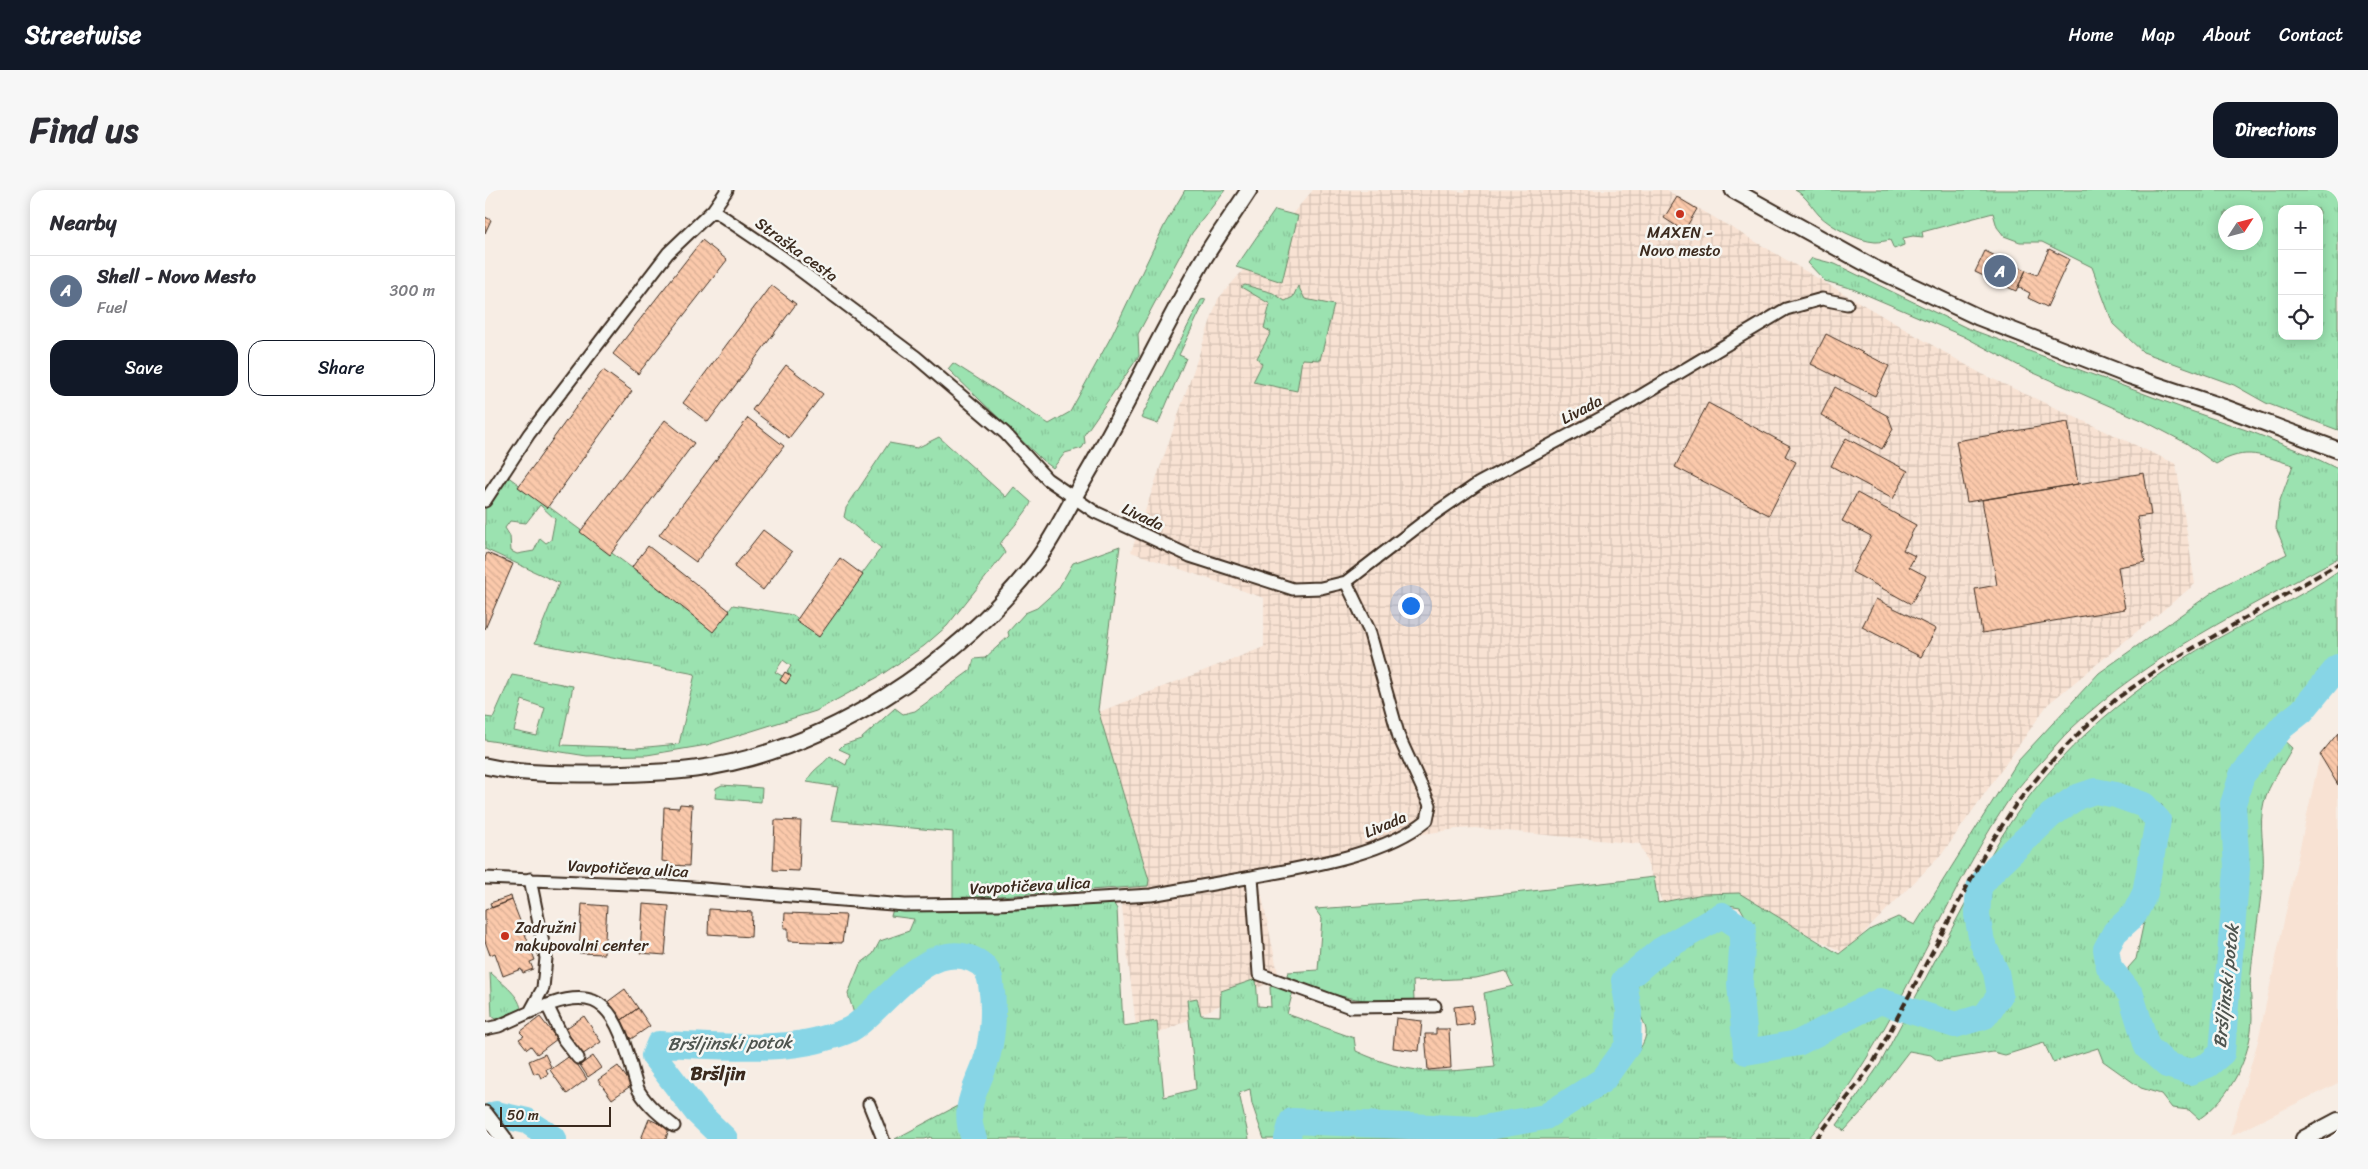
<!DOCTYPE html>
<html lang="en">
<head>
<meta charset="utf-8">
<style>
  body { margin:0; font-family:Sriracha,sans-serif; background:#f7f7f7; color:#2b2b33 }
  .controls { position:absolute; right:15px; top:15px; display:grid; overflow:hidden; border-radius:10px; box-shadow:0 2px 12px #0003 }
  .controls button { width:45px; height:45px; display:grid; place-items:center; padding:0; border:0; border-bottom:1px solid #e1e1e2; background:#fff; color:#2b2b33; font:25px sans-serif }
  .compass { position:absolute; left:1733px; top:15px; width:45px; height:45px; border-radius:50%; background:#fff; box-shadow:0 2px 12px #0003; rotate:54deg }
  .scale { position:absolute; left:15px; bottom:12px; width:111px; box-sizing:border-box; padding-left:5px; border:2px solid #3b2a1e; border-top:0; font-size:14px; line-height:18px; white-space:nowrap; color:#3b2a1e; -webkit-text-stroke:4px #f6f6f2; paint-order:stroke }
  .you { position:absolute; left:925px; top:415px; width:18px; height:18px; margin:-12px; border:4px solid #fff; border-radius:50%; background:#1a73e8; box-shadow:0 0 0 8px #1a73e833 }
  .badge { display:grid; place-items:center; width:32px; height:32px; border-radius:50%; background:#111827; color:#fff; font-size:16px; font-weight:700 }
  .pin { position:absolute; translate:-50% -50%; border:2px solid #fff; box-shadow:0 1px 5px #0006 }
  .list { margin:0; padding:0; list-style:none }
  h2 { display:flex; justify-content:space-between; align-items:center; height:65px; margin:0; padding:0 20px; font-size:21px }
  h2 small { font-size:16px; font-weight:400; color:#7c7c81 }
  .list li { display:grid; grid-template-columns:32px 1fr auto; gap:15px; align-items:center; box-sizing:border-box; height:70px; padding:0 20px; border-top:1px solid #e1e1e2 }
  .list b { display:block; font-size:19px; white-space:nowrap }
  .list p { margin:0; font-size:16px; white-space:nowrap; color:#7c7c81 }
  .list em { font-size:16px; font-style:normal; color:#7c7c81 }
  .actions { display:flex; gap:10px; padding:15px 20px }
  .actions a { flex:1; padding:11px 0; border:1px solid #111827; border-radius:15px; text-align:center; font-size:18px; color:#111827 }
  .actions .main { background:#111827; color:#fff }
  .icon { flex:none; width:28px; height:28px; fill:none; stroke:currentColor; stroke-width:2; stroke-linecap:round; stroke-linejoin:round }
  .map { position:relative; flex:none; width:1853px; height:949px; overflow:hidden; border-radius:15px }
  header { display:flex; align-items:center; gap:30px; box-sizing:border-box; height:70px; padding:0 25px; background:#111827; color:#fff }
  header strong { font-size:24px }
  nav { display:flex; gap:28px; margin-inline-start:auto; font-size:18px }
  .intro { display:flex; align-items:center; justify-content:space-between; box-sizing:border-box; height:120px; padding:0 30px }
  h1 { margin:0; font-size:35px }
  .button { padding:12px 22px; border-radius:15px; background:#111827; color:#fff; font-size:18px; font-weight:700 }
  main { display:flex; gap:30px; padding:0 30px }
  aside { flex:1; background:#fff; border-radius:15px; box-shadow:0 2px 12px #0003 }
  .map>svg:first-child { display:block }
  .built { fill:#f8e2d3 }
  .industrial { fill:url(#industrial-grid) }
  .grass { fill:url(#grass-tufts); stroke:#6b8667; fill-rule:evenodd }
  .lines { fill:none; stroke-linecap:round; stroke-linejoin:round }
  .river { stroke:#87d5e6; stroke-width:26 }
  .building { fill:url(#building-back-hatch); stroke:#3b2a1e }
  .minor-casing { stroke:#3b2a1e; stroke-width:15 }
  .tertiary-casing { stroke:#3b2a1e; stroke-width:19 }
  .secondary-casing { stroke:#3b2a1e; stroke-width:20 }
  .minor { stroke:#f6f6f2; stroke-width:11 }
  .tertiary { stroke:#f6f6f2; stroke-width:15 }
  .secondary { stroke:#f6f6f2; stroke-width:16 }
  .rail { stroke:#3b2a1e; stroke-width:4; stroke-dasharray:8 4; stroke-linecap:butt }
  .poi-dot { fill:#c8321e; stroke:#f6f6f2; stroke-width:2 }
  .labels { text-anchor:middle; stroke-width:5; stroke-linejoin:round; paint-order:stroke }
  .poi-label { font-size:16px; fill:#3b2a1e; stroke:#f6f6f2 }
  .street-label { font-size:16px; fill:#3b2a1e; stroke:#f6f6f2 }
  .water-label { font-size:18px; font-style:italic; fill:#4e5550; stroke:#f6f6f2 }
  .quarter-label { font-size:19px; font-weight:bold; fill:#3b2a1e; stroke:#f6f6f2 }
</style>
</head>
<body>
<header>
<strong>Streetwise</strong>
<nav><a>Home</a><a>Map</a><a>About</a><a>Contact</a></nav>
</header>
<div class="intro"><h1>Find us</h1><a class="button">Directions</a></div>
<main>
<aside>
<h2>Nearby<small></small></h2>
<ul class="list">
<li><span class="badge" style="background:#5c6f8a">A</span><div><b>Shell - Novo Mesto</b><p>Fuel</p></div><em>300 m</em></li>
</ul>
<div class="actions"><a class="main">Save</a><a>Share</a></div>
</aside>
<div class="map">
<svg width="1853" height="949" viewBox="0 0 1853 949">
  <defs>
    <pattern id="industrial-grid" width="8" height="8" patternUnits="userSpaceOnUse" patternTransform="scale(1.25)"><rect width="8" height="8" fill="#f8e2d3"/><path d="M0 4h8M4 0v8" fill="none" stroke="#d6c2b5"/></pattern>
    <pattern id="grass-tufts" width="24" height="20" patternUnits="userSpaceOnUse" patternTransform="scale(1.25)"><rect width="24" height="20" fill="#9be2b0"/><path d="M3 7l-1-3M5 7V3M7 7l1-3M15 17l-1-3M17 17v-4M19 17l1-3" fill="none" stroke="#86c297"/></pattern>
    <pattern id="building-back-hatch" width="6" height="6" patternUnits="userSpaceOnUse" patternTransform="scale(1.25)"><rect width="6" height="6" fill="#fbc9ab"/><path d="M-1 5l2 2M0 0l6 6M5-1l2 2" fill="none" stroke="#d8ad93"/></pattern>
  </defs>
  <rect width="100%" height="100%" fill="#f7ede4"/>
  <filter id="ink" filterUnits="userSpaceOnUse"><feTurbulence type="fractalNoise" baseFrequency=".02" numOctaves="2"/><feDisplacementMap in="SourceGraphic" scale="10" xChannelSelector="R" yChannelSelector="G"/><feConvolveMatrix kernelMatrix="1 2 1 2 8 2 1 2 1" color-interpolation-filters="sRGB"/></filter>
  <g filter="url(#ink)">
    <path class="built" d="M1853 543V893L1745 946 1773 851 1835 565Z"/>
    <path class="industrial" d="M828 0H963L980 2 981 0H1182L1495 183 1691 274 1710 394 1563 514 1457 664 1359 763 1263 713 1185 733 1155 654 990 638 972 639 938 644 905 660 816 684 774 692 794 788 653 853 614 522 779 457V408L646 362 733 109Z"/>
    <path class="grass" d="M700 0H740L707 43 653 144 654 166 599 245 600 253 597 258 580 263 568 278 557 270 463 179 468 173 564 234 585 222 627 145 680 34Z
      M1310 0H1853V240L1781 213 1749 195 1658 162 1628 134 1607 77 1557 52H1535L1519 46 1512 37 1508 23 1437 42 1438 47 1428 46 1418 48 1419 55 1409 59 1405 50C1400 51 1395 52 1390 52 1373 51 1346 37 1334 25 1325 15 1321 6 1310 0ZM1797 19H1834V146H1797ZM1740 22H1770V52H1740Z
      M790 20 813 26 797 92 751 77Z
      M1327 68 1350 74 1482 138 1700 219 1767 242 1824 265 1853 279V368C1762 419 1663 465 1587 538 1576 548 1567 560 1557 571 1545 584 1533 597 1523 611 1450 720 1410 850 1323 949H1007C1031 942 1057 937 1079 925 1103 911 1157 871 1161 844 1162 838 1158 831 1156 826 1149 808 1151 790 1162 776L1241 733 1247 735 1251 743V800L1260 802 1267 738 1255 717 1243 715 1156 763 1145 775 1135 795 1143 822 1146 844C1126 874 1088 907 1054 919 1029 929 1004 933 979 942L980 949H779L767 914 765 899 754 903 764 949H497C491 937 489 920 493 907 496 896 505 889 508 876 512 856 517 791 506 776 451 734 409 792 370 827L363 804 375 774 388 764 395 751 424 741 429 729 406 726 408 719 461 721 620 711 629 714 632 719 638 836 672 831 679 907 711 899 702 810 712 808 716 825 735 826 736 801 771 789 773 816 786 817 785 797 793 795 808 801 802 824 869 848 871 861C926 886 951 883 1010 877L999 803 1028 796 1021 781 991 788 928 791 929 810C877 814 849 807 801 788L803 782 833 780 837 729 830 719 977 709 1169 687 1173 713 1218 704 1254 703 1354 764 1386 739 1413 727 1430 735 1533 571 1614 483 1735 397 1802 364 1791 338 1794 313 1808 275C1777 266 1762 256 1731 274L1701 253 1659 231 1542 180 1478 146 1368 99 1340 91 1323 73Z
      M760 95 788 103 800 111 808 107 813 96 820 109 849 115 835 170 817 169 812 201 768 192 777 174 772 168 786 142 779 138 785 114 756 97Z
      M721 109 694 165 701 168 673 234 656 228 716 110Z
      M454 247 521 307 529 297 546 312C545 319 521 345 515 354L520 363 462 436 439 456 393 487 331 521 222 555 162 565 102 566 0 550V527L8 528 27 485 88 496 76 555 152 558 194 554 210 484 50 453 74 393 0 359V317L18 283 230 439 248 415 308 425 333 444 396 358 359 327 361 318 404 253 432 258ZM55 315 70 329 66 350 61 353 55 348 49 361 32 364 26 361 25 346 20 338 25 331 41 333ZM298 470 306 476 299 487 290 482ZM37 510 60 518 52 546 29 541Z
      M635 356 613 520 664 690 663 696 468 709V642L346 630 353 597 322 592C326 580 337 576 345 566L361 575 365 564 354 559 358 555 376 549 410 518 418 524 430 521 486 480 489 469 500 468 524 446 523 442 540 423 552 418 573 399 588 373Z
      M1853 381V468L1818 513 1780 546 1755 579 1744 607 1743 650 1747 682 1741 731 1734 846C1727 866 1715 874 1693 874L1666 850C1664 834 1660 818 1653 804 1648 794 1644 789 1643 778L1651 769 1658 736 1669 702 1682 628 1677 615C1660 607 1638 594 1620 593 1591 590 1560 618 1541 637 1529 649 1520 663 1504 668 1556 573 1637 503 1730 450 1771 427 1815 408 1853 381Z
      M1795 547 1807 558C1798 575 1784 594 1779 612 1773 635 1780 658 1778 681 1776 715 1769 749 1766 783 1764 798 1767 813 1767 828 1766 867 1746 907 1714 929L1704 920 1687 918 1676 904 1656 898 1618 871 1613 858 1568 872 1559 853 1520 865 1508 862 1453 871 1446 865 1424 861 1381 917 1359 941 1352 935 1395 874 1481 712 1487 748 1506 793 1502 809 1485 822 1466 827 1460 841C1473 842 1515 829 1520 815 1529 789 1505 766 1501 740 1499 731 1500 712 1503 703 1511 676 1582 608 1611 608 1622 608 1648 618 1656 625 1671 638 1652 703 1642 718 1633 734 1615 746 1616 767 1617 784 1633 795 1639 809 1645 821 1646 832 1649 845 1652 855 1660 862 1667 869 1693 899 1709 889 1738 871L1745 849C1750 793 1757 737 1758 682 1758 660 1748 636 1752 613 1757 588 1780 566 1795 547Z
      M237 595 277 598 276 612 230 608 231 598Z
      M5 782C15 792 34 804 36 819L11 829 7 826Z
      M476 914 478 933 483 949H447L446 947 440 949H410Z"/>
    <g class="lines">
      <path class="river" d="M0 928 11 924 42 931 69 949
        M240 949 212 922 169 866 174 854C220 855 294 862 337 849 347 846 361 843 369 837 401 815 442 749 487 769 499 774 505 782 506 794 510 819 508 850 500 874 490 902 477 917 489 949
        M802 949 807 931 993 939 1060 927 1118 890 1143 855 1144 822 1139 791 1176 760 1237 725 1258 739 1255 794 1261 862 1313 853 1395 811 1470 835 1500 826 1515 805 1511 782 1497 752 1492 725 1494 697 1510 678 1566 625 1592 607 1610 601 1631 605 1659 615 1673 630 1660 703 1649 725 1630 742 1621 759 1624 777 1646 805 1662 857 1682 875 1705 882 1723 875 1737 863 1752 679 1748 614 1757 585 1798 536 1817 521 1853 477"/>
    </g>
    <path class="building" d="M1192 7 1212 19 1199 41 1179 28Z
      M0 27 6 30 0 43Z
      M217 50 242 70 153 184 128 164Z
      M1564 59 1584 69 1562 117 1543 108 1545 103 1533 97 1541 80 1552 85Z
      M1500 61 1541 80 1531 101 1490 82Z
      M286 95 311 114 223 232 198 213Z
      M1341 144 1404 176 1390 206 1326 174Z
      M301 175 338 204 304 248 267 220Z
      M118 180 147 201 62 318 33 297Z
      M1350 197 1403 226 1408 239 1397 259 1336 225Z
      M1223 213 1305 256 1300 266 1311 272 1284 325 1190 277Z
      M263 228 299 256 211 372 174 345Z
      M180 230 209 253 125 365 95 342Z
      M1583 232 1593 294 1482 312 1471 251Z
      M1361 248 1423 281 1408 309 1346 276Z
      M1659 283 1666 325 1652 327 1660 372 1633 377 1640 419 1497 443 1490 399 1512 395 1497 310Z
      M1372 303 1431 335 1418 360 1430 366 1424 377 1441 386 1426 414 1367 382 1386 346 1357 331Z
      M278 340 307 362 278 400 249 377Z
      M163 356 245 421 228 442 147 377Z
      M2 363 28 374 0 439V368Z
      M355 368 378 385 334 447 311 431Z
      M1391 409 1451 439 1436 467 1377 437Z
      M300 482 306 486 301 494 295 490Z
      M1853 543V595L1835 565Z
      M195 614 207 615 204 676 183 675V672L177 671 179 617 194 618Z
      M290 630 316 631 314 681 288 680Z
      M26 706 27 710 7 718 5 713Z
      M27 710 50 770 45 772 48 779 38 783 36 779 18 786 10 763 5 765 0 751V720Z
      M97 714 122 716 119 764 94 763Z
      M158 714 184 716 180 765 155 763Z
      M224 719 267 722 266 747 223 744Z
      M300 723 361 725 357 753 303 751V738H299Z
      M140 799 153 818 134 832 121 813Z
      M987 815 989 834 971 836 969 817Z
      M153 818 165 836 146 849 134 832Z
      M99 826 116 852 97 865 80 839Z
      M55 827 72 849 52 864 46 856 42 859 34 849 39 846 35 842Z
      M911 828 937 831 934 861 908 858Z
      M951 839H964L966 878 943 880 940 844H951Z
      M60 864 66 877 61 879 63 884 56 888 53 882 49 884 44 871Z
      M86 865 102 889 82 904 65 880Z
      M108 866 116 878 103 887 95 875Z
      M133 876 147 895 127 909 113 890Z
      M164 929 184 938 181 949H156Z"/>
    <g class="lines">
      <defs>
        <path id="minor" d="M228 20 242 0
          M0 311 44 244 183 63 228 20 296 66 431 167 520 243 562 289 610 322 705 366 808 399 836 398 861 392 949 324 994 293 1142 214 1301 119 1337 109 1362 114
          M767 687C820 677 900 665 942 630L945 615 914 547 884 440 861 392
          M0 688 169 695 420 715 513 714 666 705 767 687 774 784 865 817 950 816
          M62 815 79 850 93 868
          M45 822C102 798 124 802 143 865 147 876 149 891 154 901 163 916 176 926 189 936
          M0 839 14 836 45 822 58 798 61 768 45 689
          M384 914 398 949"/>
        <path id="tertiary" d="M1248 0 1389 78 1493 127 1645 186 1738 217 1853 260
          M0 576C39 585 81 584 120 584 150 583 180 583 210 579 341 562 473 473 552 370 571 344 584 315 600 288 641 218 675 145 715 75 730 49 748 25 764 0
          M0 924 19 949"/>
        <path id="secondary" d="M1819 949 1853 931"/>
      </defs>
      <use href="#minor" class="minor-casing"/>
      <use href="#tertiary" class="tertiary-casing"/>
      <use href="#secondary" class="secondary-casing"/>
      <use href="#minor" class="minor"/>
      <use href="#tertiary" class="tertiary"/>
      <use href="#secondary" class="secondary"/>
      <path class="rail" d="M1331 949 1387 875 1502 659 1531 614 1562 576 1595 542 1631 509 1681 474 1853 374"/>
    </g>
  </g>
  <g class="poi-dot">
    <circle cx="1195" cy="24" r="5"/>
    <circle cx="20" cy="746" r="5"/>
  </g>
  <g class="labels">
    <g class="poi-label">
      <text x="1195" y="48">MAXEN -<tspan x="1195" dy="18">Novo mesto</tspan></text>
      <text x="30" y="743" text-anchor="start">Zadružni<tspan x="30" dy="18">nakupovalni center</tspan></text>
    </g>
    <g class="street-label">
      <text transform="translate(312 59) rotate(36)" y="6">Straška cesta</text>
      <text transform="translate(1096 219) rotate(-28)" y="6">Livada</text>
      <text transform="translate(658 326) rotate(25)" y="6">Livada</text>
      <text transform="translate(900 634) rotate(-23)" y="6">Livada</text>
      <text transform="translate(143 678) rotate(3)" y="6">Vavpotičeva ulica</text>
      <text transform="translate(545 695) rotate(-3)" y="6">Vavpotičeva ulica</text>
    </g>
    <g class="water-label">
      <text transform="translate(1741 796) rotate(-84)" y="6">Bršljinski potok</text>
      <text transform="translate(245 853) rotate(-1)" y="6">Bršljinski potok</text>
    </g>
    <g class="quarter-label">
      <text x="233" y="890">Bršljin</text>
    </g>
  </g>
</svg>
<div class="controls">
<button>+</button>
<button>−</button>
<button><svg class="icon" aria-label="locate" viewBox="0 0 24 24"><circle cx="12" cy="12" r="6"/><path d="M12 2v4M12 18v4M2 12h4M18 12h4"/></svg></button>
</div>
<svg class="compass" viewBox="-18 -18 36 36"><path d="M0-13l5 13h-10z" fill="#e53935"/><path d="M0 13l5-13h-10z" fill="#7c7c81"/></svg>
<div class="scale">50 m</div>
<div class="you"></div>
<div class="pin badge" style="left:1515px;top:81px;background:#5c6f8a">A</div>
</div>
</main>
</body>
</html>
